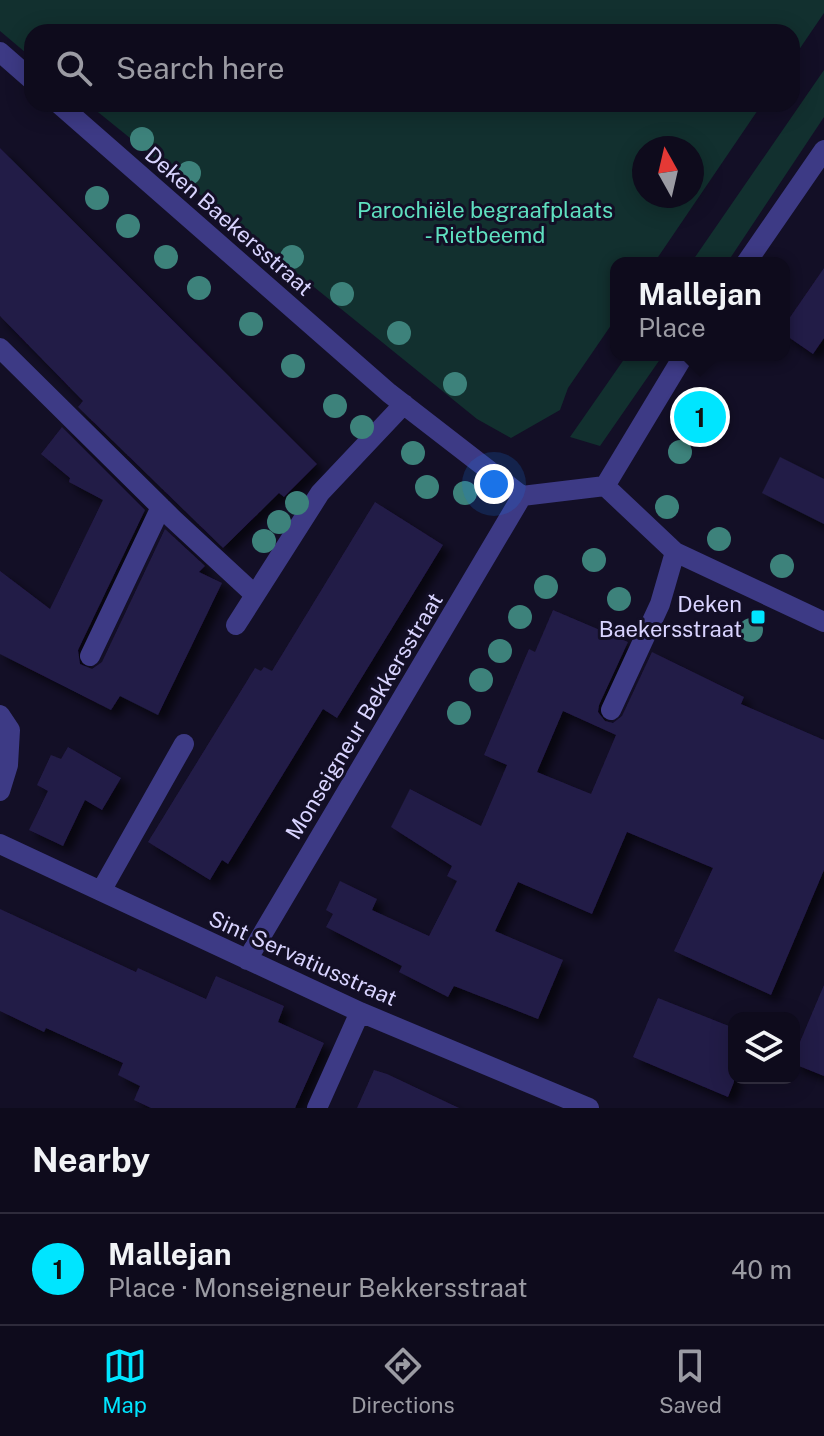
<!DOCTYPE html>
<html lang="en">
<head>
<meta charset="utf-8">
<style>
  body { margin:0; font-family:"Public Sans",sans-serif; background:#1c1929; color:#f1f3f6 }
  .controls { position:absolute; right:24px; bottom:24px; display:grid; overflow:hidden; border-radius:16px; box-shadow:0 4px 20px #0003 }
  .controls button { width:72px; height:72px; display:grid; place-items:center; padding:0; border:0; border-bottom:2px solid #2e2b3b; background:#0e0b1c; color:#f1f3f6; font:40px sans-serif }
  .compass { position:absolute; left:632px; top:136px; width:72px; height:72px; border-radius:50%; background:#0e0b1c; box-shadow:0 4px 20px #0003; rotate:352deg }
  .you { position:absolute; left:494px; top:484px; width:28px; height:28px; margin:-20px; border:6px solid #fff; border-radius:50%; background:#1a73e8; box-shadow:0 0 0 12px #1a73e833 }
  .badge { display:grid; place-items:center; width:52px; height:52px; border-radius:50%; background:#00e5ff; color:#111; font-size:26px; font-weight:700 }
  .pin { position:absolute; translate:-50% -50%; border:4px solid #fff; box-shadow:0 2px 8px #0006 }
  .popup { position:absolute; left:610px; top:257px; width:180px; height:104px; box-sizing:border-box; display:grid; place-content:center; border-radius:16px; background:#0e0b1c; filter:drop-shadow(0 2px 6px #0005); font-size:26px; white-space:nowrap; color:#9b9ba3 }
  .popup b { font-size:30px; color:#f1f3f6 }
  .popup::after { content:''; position:absolute; left:50%; top:100%; margin-left:-16px; border:16px solid transparent; border-top-color:#0e0b1c }
  .list { margin:0; padding:0; list-style:none }
  h2 { display:flex; justify-content:space-between; align-items:center; height:104px; margin:0; padding:0 32px; font-size:34px }
  h2 small { font-size:26px; font-weight:400; color:#9b9ba3 }
  .list li { display:grid; grid-template-columns:52px 1fr auto; gap:24px; align-items:center; box-sizing:border-box; height:112px; padding:0 32px; border-top:2px solid #2e2b3b }
  .list b { display:block; font-size:30px; white-space:nowrap }
  .list p { margin:0; font-size:26px; white-space:nowrap; color:#9b9ba3 }
  .list em { font-size:26px; font-style:normal; color:#9b9ba3 }
  .icon { flex:none; width:44px; height:44px; fill:none; stroke:currentColor; stroke-width:2; stroke-linecap:round; stroke-linejoin:round }
  .map { position:relative; flex:none; width:824px; height:1108px; overflow:hidden }
  .search { position:absolute; background:#0e0b1c; box-shadow:0 4px 20px #0003; left:24px; right:24px; top:24px; height:88px; display:flex; align-items:center; gap:20px; box-sizing:border-box; padding:0 28px; border-radius:24px; color:#9b9ba3; font-size:30px }
  .sheet { height:216px; background:#0e0b1c }
  nav { display:flex; justify-content:space-around; align-items:center; box-sizing:border-box; height:112px; border-top:2px solid #2e2b3b; background:#0e0b1c; font-size:22px; color:#9b9ba3 }
  nav a { display:grid; justify-items:center; gap:4px }
  nav .on { color:#00e5ff }
  .map>svg:first-child { display:block }
  .green { fill:#12302f; fill-rule:evenodd }
  .building { fill:#241b47; fill-rule:evenodd; filter:url(#shadow) }
  .lines { fill:none; stroke-linecap:round; stroke-linejoin:round }
  .minor { stroke:#3d3a85; stroke-width:20 }
  .tree { fill:#3d827b }
  .poi-dot { fill:#00e5ff; stroke:#130f26; stroke-width:3 }
  .labels { text-anchor:middle; stroke-width:6; stroke-linejoin:round; paint-order:stroke }
  .park-label { font-size:22px; fill:#5fe0c0; stroke:#130f26 }
  .street-label { font-size:22px; fill:#d9d4ff; stroke:#130f26 }
  .poi-label { font-size:22px; fill:#d9d4ff; stroke:#130f26; text-anchor:end }
</style>
</head>
<body>
<div class="map">
<svg width="824" height="1108" viewBox="0 0 824 1108">
  <defs>
    <filter id="shadow"><feDropShadow dx="7" dy="7" stdDeviation="4" flood-color="#0009"/></filter>
  </defs>
  <rect width="100%" height="100%" fill="#130f26"/>
  <path class="green" d="M0 0H824V13L792 60V32H32V58L0 31Z
    M824 70V117L727 263H691Z
    M88 104H762L654 263H616V318L568 388 560 410 511 438 477 419ZM644 148H692V196H644Z
    M627 355H663L600 446 570 437Z"/>
  <path class="building" d="M0 148 317 464 284 497 279 493 223 548 78 407 83 401 0 316Z
    M824 268V338L813 354 784 334V326Z
    M62 427 145 510 78 650 80 664 92 669 102 662 165 529 205 566 199 572 222 583 158 715 120 696 111 710 0 654V571L50 609 103 500 69 482 70 478 41 454Z
    M780 457 824 479V524L762 493Z
    M375 502 443 545 337 718 323 709 228 864 222 860 210 880 148 842 255 668 261 671 264 667 272 671Z
    M553 610 628 642 599 705 598 712 605 721 613 723 622 716 652 652 744 697 741 704 824 740V870L771 995 674 951 713 868 627 832 592 914 518 882 495 931 563 960 538 1019 454 986 448 997 399 972 402 966 326 927 333 914 326 910 340 881 377 899 372 910 429 936 457 881 447 876 452 866 391 827 410 789 481 826 507 765 484 755 529 649 535 652ZM563 711 616 735 591 794 537 772Z
    M68 747 121 778 102 810 85 800 63 846 29 830 48 791 37 785 51 755 61 759Z
    M0 909 136 972 138 968 206 999 216 976 284 1006 278 1022 324 1043 295 1108H151L134 1100 140 1086 118 1075 123 1063 46 1028 44 1032 0 1011Z
    M824 985V1076L794 1064V1056Z
    M658 998 734 1028V1082L728 1097 633 1057Z
    M374 1070 387 1074 459 1108H357Z"/>
  <g class="lines">
    <path class="minor" d="M0 52 32 80
      M59 104 389 393 522 496 605 486 675 552 824 622
      M746 263 824 150
      M0 348 173 519 255 595
      M605 486 684 355
      M236 625 320 493 404 404
      M90 656 161 507
      M611 710 660 604 675 552
      M0 715 10 730 8 765 0 791
      M0 844 360 1012 589 1108
      M101 891 184 744
      M247 960 522 496
      M317 1108 360 1012"/>
  </g>
  <g class="tree">
    <circle cx="142" cy="139" r="12"/>
    <circle cx="189" cy="173" r="12"/>
    <circle cx="97" cy="198" r="12"/>
    <circle cx="128" cy="226" r="12"/>
    <circle cx="166" cy="257" r="12"/>
    <circle cx="292" cy="257" r="12"/>
    <circle cx="199" cy="288" r="12"/>
    <circle cx="342" cy="294" r="12"/>
    <circle cx="251" cy="324" r="12"/>
    <circle cx="399" cy="333" r="12"/>
    <circle cx="293" cy="366" r="12"/>
    <circle cx="455" cy="384" r="12"/>
    <circle cx="335" cy="406" r="12"/>
    <circle cx="362" cy="427" r="12"/>
    <circle cx="680" cy="452" r="12"/>
    <circle cx="413" cy="453" r="12"/>
    <circle cx="427" cy="487" r="12"/>
    <circle cx="465" cy="493" r="12"/>
    <circle cx="297" cy="503" r="12"/>
    <circle cx="667" cy="507" r="12"/>
    <circle cx="279" cy="522" r="12"/>
    <circle cx="719" cy="539" r="12"/>
    <circle cx="264" cy="541" r="12"/>
    <circle cx="594" cy="560" r="12"/>
    <circle cx="782" cy="566" r="12"/>
    <circle cx="546" cy="587" r="12"/>
    <circle cx="619" cy="599" r="12"/>
    <circle cx="520" cy="617" r="12"/>
    <circle cx="751" cy="630" r="12"/>
    <circle cx="500" cy="651" r="12"/>
    <circle cx="481" cy="680" r="12"/>
    <circle cx="459" cy="713" r="12"/>
  </g>
  <rect class="poi-dot" x="750" y="609" width="16" height="16" rx="4"/>
  <g class="labels">
    <g class="park-label">
      <text x="485" y="218">Parochiële begraafplaats<tspan x="485" dy="25">- Rietbeemd</tspan></text>
    </g>
    <g class="street-label">
      <text transform="translate(229 221) rotate(41)" y="8">Deken Baekersstraat</text>
      <text transform="translate(364 716) rotate(-59)" y="8">Monseigneur Bekkersstraat</text>
      <text transform="translate(303 958) rotate(24)" y="8">Sint Servatiusstraat</text>
    </g>
    <g class="poi-label">
      <text x="742" y="612">Deken<tspan x="742" dy="25">Baekersstraat</tspan></text>
    </g>
  </g>
</svg>
<div class="controls">
<button><svg class="icon" aria-label="layers" viewBox="0 0 24 24"><path d="M12 4l9 5-9 5-9-5zM3 14l9 5 9-5"/></svg></button>
</div>
<svg class="compass" viewBox="-18 -18 36 36"><path d="M0-13l5 13h-10z" fill="#e53935"/><path d="M0 13l5-13h-10z" fill="#9b9ba3"/></svg>
<div class="you"></div>
<div class="pin badge" style="left:700px;top:417px">1</div>
<div class="popup"><b>Mallejan</b>Place</div>
<div class="search"><svg class="icon" aria-label="search" viewBox="0 0 24 24"><circle cx="10" cy="10" r="6"/><path d="M15 15l6 6"/></svg>Search here</div>
</div>
<section class="sheet">
<h2>Nearby<small></small></h2>
<ul class="list">
<li><span class="badge">1</span><div><b>Mallejan</b><p>Place · Monseigneur Bekkersstraat</p></div><em>40 m</em></li>
</ul>
</section>
<nav>
<a class="on"><svg class="icon" aria-label="map" viewBox="0 0 24 24"><path d="M3 6l6-2 6 2 6-2v14l-6 2-6-2-6 2zM9 4v14M15 6v14"/></svg>Map</a>
<a><svg class="icon" aria-label="directions" viewBox="0 0 24 24"><path d="M12 3l9 9-9 9-9-9zM9 14v-3h6M13 9l2 2-2 2"/></svg>Directions</a>
<a><svg class="icon" aria-label="saved" viewBox="0 0 24 24"><path d="M7 4h10v16l-5-4-5 4z"/></svg>Saved</a>
</nav>
</body>
</html>
